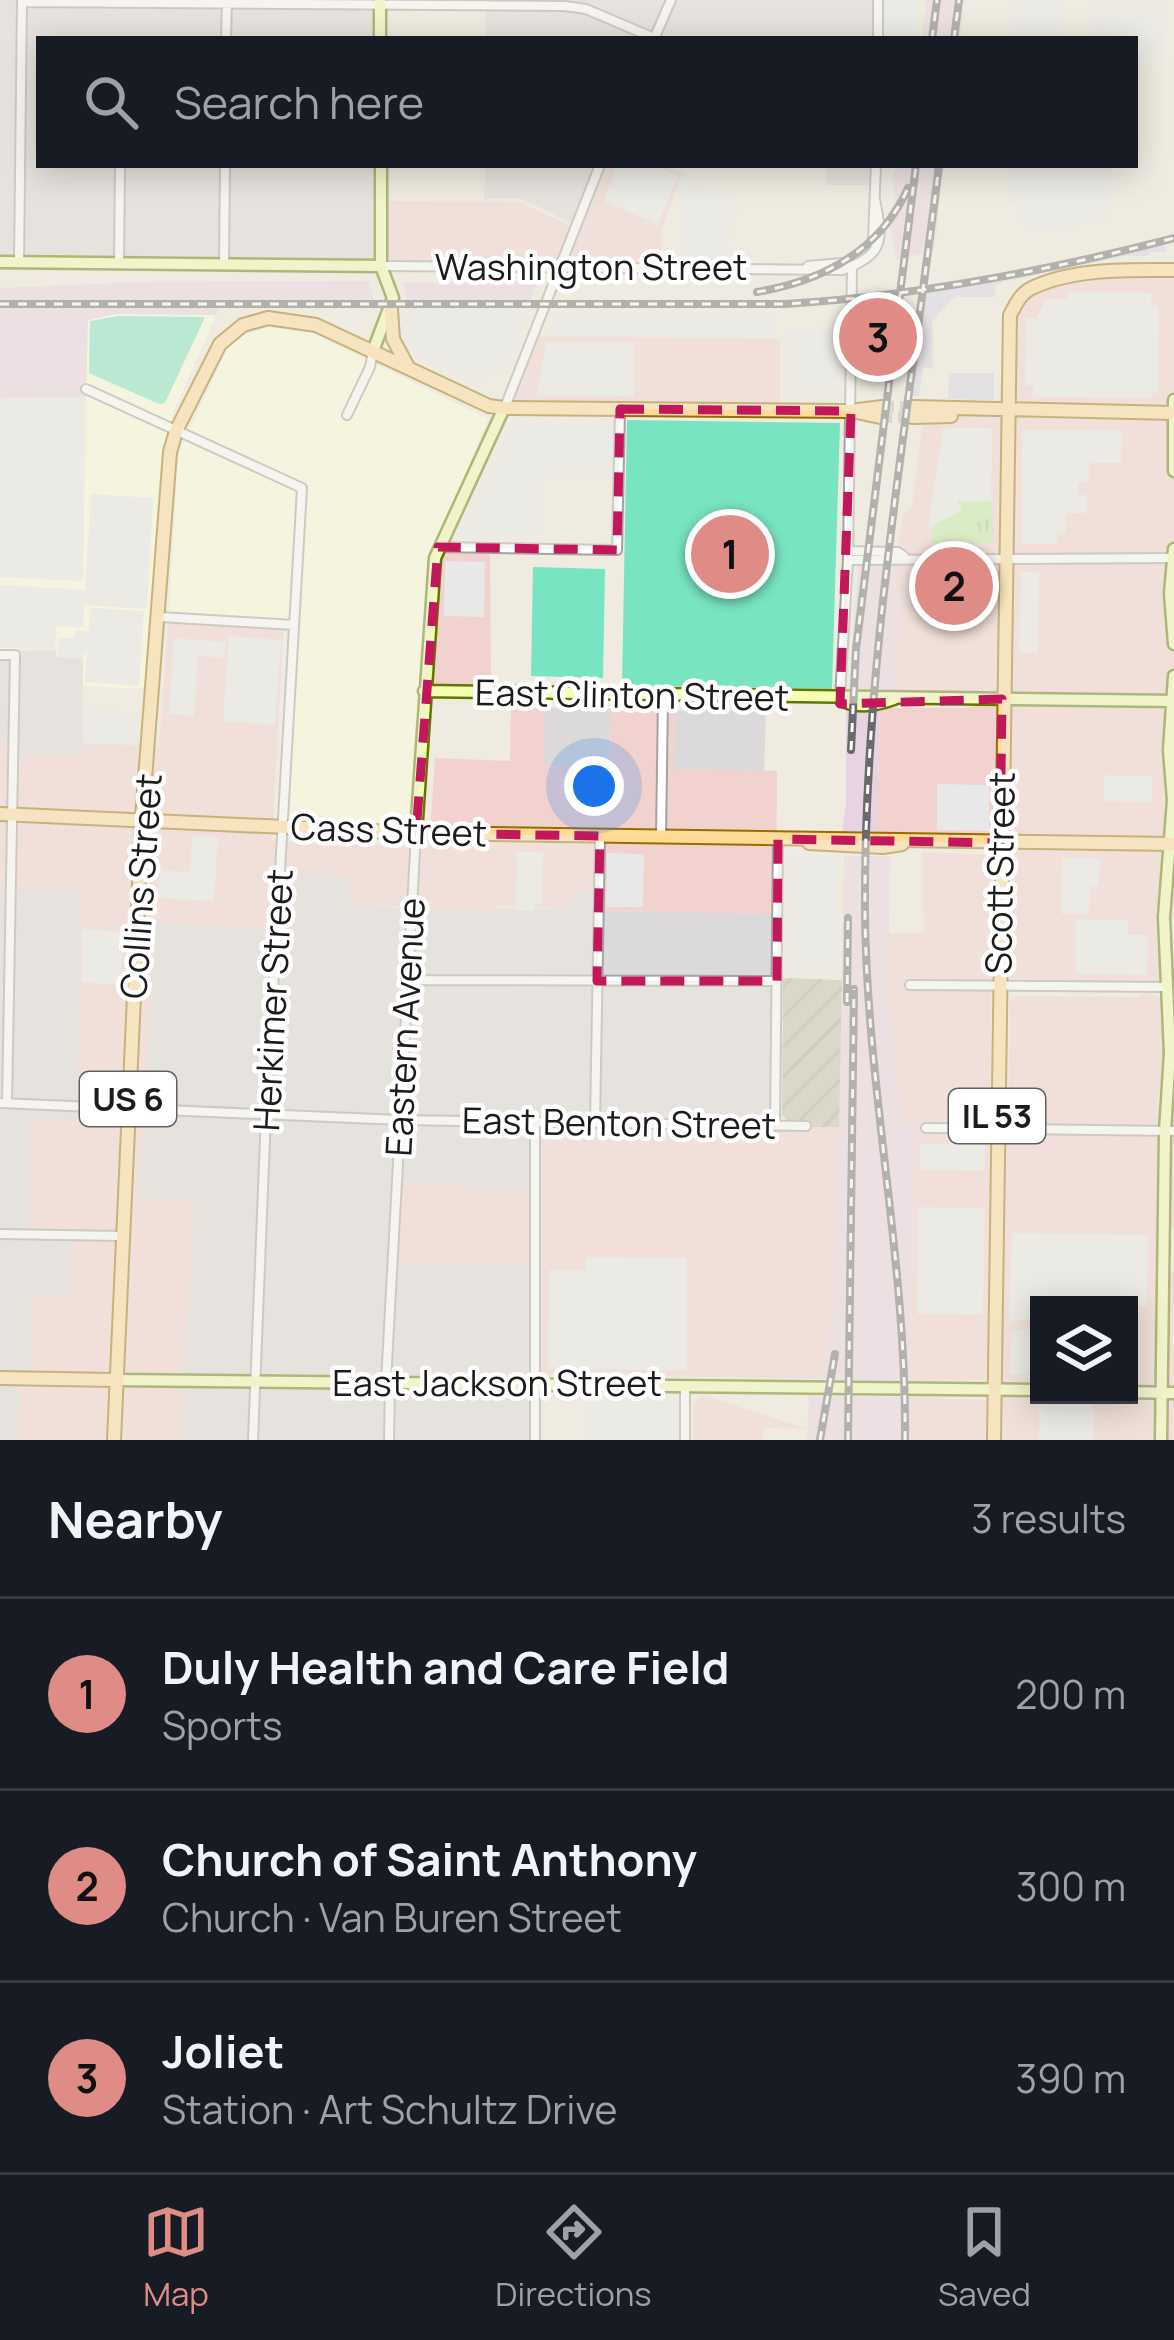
<!DOCTYPE html>
<html lang="en">
<head>
<meta charset="utf-8">
<style>
  body { margin:0; font-family:Manrope,sans-serif; background:#242831; color:#f1f3f6 }
  .controls { position:absolute; right:36px; bottom:36px; display:grid; overflow:hidden; border-radius:0px; box-shadow:0 6px 30px #0003 }
  .controls button { width:108px; height:108px; display:grid; place-items:center; padding:0; border:0; border-bottom:3px solid #363941; background:#171b24; color:#f1f3f6; font:60px sans-serif }
  .you { position:absolute; left:594px; top:786px; width:42px; height:42px; margin:-30px; border:9px solid #fff; border-radius:50%; background:#1a73e8; box-shadow:0 0 0 18px #1a73e833 }
  .badge { display:grid; place-items:center; width:78px; height:78px; border-radius:50%; background:#df8c87; color:#111; font-size:39px; font-weight:700 }
  .pin { position:absolute; translate:-50% -50%; border:6px solid #fff; box-shadow:0 3px 12px #0006 }
  .list { margin:0; padding:0; list-style:none }
  h2 { display:flex; justify-content:space-between; align-items:center; height:156px; margin:0; padding:0 48px; font-size:51px }
  h2 small { font-size:39px; font-weight:400; color:#9ea1a6 }
  .list li { display:grid; grid-template-columns:78px 1fr auto; gap:36px; align-items:center; box-sizing:border-box; height:192px; padding:0 48px; border-top:3px solid #363941 }
  .list b { display:block; font-size:45px; white-space:nowrap }
  .list p { margin:0; font-size:39px; white-space:nowrap; color:#9ea1a6 }
  .list em { font-size:39px; font-style:normal; color:#9ea1a6 }
  .icon { flex:none; width:66px; height:66px; fill:none; stroke:currentColor; stroke-width:2; stroke-linecap:round; stroke-linejoin:round }
  .map { position:relative; flex:none; width:1174px; height:1440px; overflow:hidden }
  .search { position:absolute; background:#171b24; box-shadow:0 6px 30px #0003; left:36px; right:36px; top:36px; height:132px; display:flex; align-items:center; gap:30px; box-sizing:border-box; padding:0 42px; border-radius:0px; color:#9ea1a6; font-size:45px }
  .sheet { height:732px; background:#171b24 }
  nav { display:flex; justify-content:space-around; align-items:center; box-sizing:border-box; height:168px; border-top:3px solid #363941; background:#171b24; font-size:33px; color:#9ea1a6 }
  nav a { display:grid; justify-items:center; gap:6px }
  nav .on { color:#df8c87 }
  .map>svg:first-child { display:block }
  .residential { fill:#dbd9d9 }
  .commercial { fill:#f1d2cf; fill-rule:evenodd }
  .education { fill:#fcffda }
  .railway { fill:#e8d3e3 }
  .construction { fill:url(#construction-furrows) }
  .grass { fill:url(#grass-tufts) }
  .pitch { fill:#79e4c2 }
  .parking { fill:#e8e8e8 }
  .plaza { fill:#d6d5e4 }
  .lines { fill:none; stroke-linecap:round; stroke-linejoin:round }
  .primary-tunnel { stroke:#c5c2ba; stroke-width:12; stroke-dasharray:12 6; stroke-linecap:butt }
  .street-casing { stroke:#a3a3a3; stroke-width:12 }
  .secondary-casing { stroke:#627700; stroke-width:15 }
  .primary-casing { stroke:#956e00; stroke-width:16 }
  .street { stroke:#fff; stroke-width:8 }
  .secondary { stroke:#f4feb0; stroke-width:10 }
  .primary { stroke:#ffd996; stroke-width:12 }
  .rail-casing { stroke:#6a6a6a; stroke-width:8 }
  .rail { stroke:#fff; stroke-width:3; stroke-dasharray:9; stroke-linecap:butt }
  .marked { fill:none; stroke:#c2185b; stroke-width:9; stroke-dasharray:24 15; stroke-linejoin:round }
  .labels { text-anchor:middle; stroke-width:9; stroke-linejoin:round; paint-order:stroke }
  .shield { fill:#fff; stroke:#606060; stroke-width:3 }
  .shield-label { font-size:33px; font-weight:bold; fill:#1c1c1c }
  .street-label { font-size:36px; fill:#1c1c1c; stroke:#fff }
</style>
</head>
<body>
<div class="map">
<svg width="1174" height="1440" viewBox="0 0 1174 1440">
  <defs>
    <pattern id="construction-furrows" width="10" height="10" patternUnits="userSpaceOnUse" patternTransform="scale(3)"><rect width="10" height="10" fill="#c2c4ac"/><path d="M-1 1l2-2M0 10L10 0M9 11l2-2" fill="none" stroke="#a6a893"/></pattern>
    <pattern id="grass-tufts" width="24" height="20" patternUnits="userSpaceOnUse" patternTransform="scale(3)"><rect width="24" height="20" fill="#c2eda3"/><path d="M3 7l-1-3M5 7V3M7 7l1-3M15 17l-1-3M17 17v-4M19 17l1-3" fill="none" stroke="#a6cb8c"/></pattern>
  </defs>
  <rect width="100%" height="100%" fill="#efebe1"/>
  <path class="residential" d="M0 0H877V39H486L485 9 380 7V39H39V165H381V269L0 264Z
    M485 165H598L575 225 522 199H484Z
    M826 165H875V185H826Z
    M0 651H56L57 657 83 658V755H14V742H0Z
    M545 708 611 709 610 767 543 766Z
    M675 710 766 711 764 771 674 769Z
    M297 873 350 877 349 905 413 909 569 908 571 891 596 892V911L776 914 774 1127 537 1193 463 1192 462 1186 398 1183 536 1264 534 1440H132L182 1438 194 1203 139 1198 156 922 292 930Z
    M0 888 81 890 77 1121 30 1120 29 1235 72 1236 70 1296H31L30 1367 20 1391 18 1440H0Z"/>
  <path class="commercial" d="M598 165H662L682 173 661 232V265H383L382 201 519 202 573 227Z
    M1174 272V700L1001 698 895 691 893 571 904 513 912 506 924 413 1007 411 1009 327 1032 288 1086 276Z
    M535 336 780 339V409L507 407Z
    M440 549 490 550 491 687 426 686Z
    M169 613 284 619 272 841 429 848 435 758 510 761 511 706 545 708 544 766 610 767 611 709 675 710 674 769 777 771 776 914 595 911V892L572 891 570 908 498 906 497 911 349 905 350 877 297 873 293 930 156 923 139 1197 194 1202 182 1439 18 1440 20 1391 30 1367 31 1296 70 1295 71 1236H29L30 1119 77 1120 81 891 0 888V742H14L15 755H82L83 743 159 746Z
    M1001 700 1170 702 1174 843 1000 841 877 833 880 708H967Z
    M1174 845V919L1165 918 1166 986 1010 978 1012 854 1017 850Z
    M922 852 993 855 990 1125H1008L1010 1000 1017 996 1138 997 1145 993 1163 998 1160 1012 1165 1064 1157 1103 1161 1114 1169 1001H1174V1228H1164V1272H1174V1440H993L994 1318 985 1380 911 1381 914 1128 903 1127 888 995 889 933H924ZM1039 1305H1129V1395H1039Z
    M538 1125 839 1127 834 1303 823 1379 534 1374 535 1265 393 1263 398 1183 462 1185 463 1192H536Z
    M702 1395 808 1429 763 1428V1440H694V1404Z
    M912 1397 984 1400 988 1402 990 1440H912Z"/>
  <path class="education" d="M114 314 216 315 173 413 150 608 147 689 83 686V658L57 657 55 649H0V399L86 397 85 318Z
    M270 327 310 332 488 419 436 545 413 829 286 823 297 623 169 614 178 458 183 443 228 347 243 335Z"/>
  <path class="railway" d="M926 0H964L960 39H922Z
    M899 165H944L934 251 897 259 887 216 895 202 892 177Z
    M369 281 375 304H221L216 315 115 314 88 320 86 397 0 398V288L146 282Z
    M403 282H537L529 307 408 306Z
    M858 565H894L893 597 902 598 895 691 849 690Z
    M880 708 877 833 842 832 846 803V709Z
    M844 856H890L888 995 903 1126 914 1127 911 1381 823 1379 834 1303Z
    M809 1396 912 1397V1440H807Z"/>
  <path class="construction" d="M783 978 842 980 839 1127H809V1123L787 1121 782 1115Z"/>
  <path class="grass" d="M956 500 993 501V543H932L933 525 962 510Z"/>
  <path class="pitch" d="M118 316 205 317 165 403 159 404 89 373 90 321Z
    M627 420 840 423 832 689 622 685Z
    M533 567 605 569 603 678 531 676Z"/>
  <path class="parking" d="M885 0H917L916 39H884Z
    M1022 0H1064L1063 39H1009L1010 7H1021Z
    M1089 2 1163 3V61H1135V39H1089Z
    M618 165H651L678 176 658 224 603 201Z
    M1008 165H1110L1109 218 1044 232 1029 229 1019 216 1018 204H1007Z
    M683 176 742 200 719 256H682Z
    M1068 292 1152 293 1151 305H1159L1158 393H1152L1151 398 1033 397V386L1025 385 1026 318H1036L1046 299H1067Z
    M408 306 529 307 500 374 487 369 480 382 409 351 397 332Z
    M556 315 775 317 774 338 548 336Z
    M786 329 839 330 838 398 786 397Z
    M546 342H634V396L537 395Z
    M86 397 83 581 0 577V399Z
    M514 424 613 425 612 478H541L540 536 459 535Z
    M943 428H992L991 501H957L962 510 928 528Z
    M1022 430H1122L1121 463H1089V482L1078 483V495H1087V513H1066V533H1057V544H1022Z
    M91 494 153 498 147 609 84 605 83 627H56L55 649 0 648V585L85 590Z
    M445 561 485 562 484 617 444 616Z
    M1021 572H1039L1038 653H1019Z
    M90 608 144 611 139 686 85 682 87 649 83 658 57 657 58 638H75V630L87 631 88 638Z
    M229 636 281 640 275 725 223 721Z
    M174 638 225 642 224 658 198 656 194 716 169 714Z
    M83 710 141 713 139 745 83 743Z
    M1104 775 1152 776V802L1104 801Z
    M937 784 989 785V831L937 830Z
    M192 836 218 837 214 901 158 898 160 870 190 872Z
    M517 852H543L542 904H533V911L516 910Z
    M607 853 644 854 643 907H606Z
    M788 856H837L836 973H787Z
    M1062 858H1100L1099 886 1090 887 1089 914H1061Z
    M1076 919 1128 920V935H1148L1147 975 1076 974Z
    M82 929 124 932 120 985 82 982Z
    M920 1144 985 1145V1171L920 1170Z
    M918 1207 985 1208 983 1315 917 1314Z
    M1012 1233 1148 1235 1147 1306 1039 1305V1319L1009 1321Z
    M587 1257 687 1258V1370L548 1369 549 1270H586Z
    M1039 1328V1375L1010 1374 1012 1330Z
    M588 1398 675 1399V1440H587Z
    M1039 1404H1094L1093 1440H1039Z"/>
  <path class="plaza" d="M1163 242 1166 252H1149L1148 256H1125L1003 282 995 285V297H955L932 321 933 368H923L919 396H911L924 291Z
    M949 373H994V400L948 399Z"/>
  <g class="lines">
    <path class="primary-tunnel" d="M882 407H913
      M880 417H912"/>
    <defs>
      <path id="street" d="M22 2 565 6 586 9 654 38
        M226 39 227 0
        M654 39 671 0
        M878 39V0
        M876 165 873 240 876 246
        M19 262 22 0
        M119 264 120 165
        M224 264 225 165
        M381 266 842 270C883 255 884 242 875 200
        M808 266 842 263 852 266
        M86 389 302 488 266 1114 253 1440
        M505 407 600 165
        M347 415 370 367 373 351
        M439 547 617 550 620 409
        M848 551 898 552 904 556
        M848 560 1172 558
        M160 617 294 625
        M0 655H15L7 1103
        M840 697 848 560 852 267
        M661 837 663 696
        M408 980 777 981
        M910 985 1167 987
        M0 1103 400 1120 806 1126
        M595 1123 600 836
        M775 1125 778 839
        M926 1128 1174 1131
        M0 1234 121 1236
        M386 1382 416 834
        M389 1440 390 1382
        M535 1440V1122
        M685 1440V1387"/>
      <path id="secondary" d="M380 0V39
        M0 262 381 266
        M373 351 393 298 381 266V165
        M1174 400V471
        M1174 549 1170 593 1174 644
        M424 691 1174 701
        M840 699C855 709 877 705 894 699
        M416 833 435 558 504 408
        M114 1380 1039 1390
        M1129 1392 1174 1393
        M1161 1440 1165 1131 1170 1053 1164 917 1173 800 1169 750 1174 676"/>
      <path id="primary" d="M391 309 393 339 408 367
        M913 407 1174 413
        M852 411 880 417
        M912 417 951 416
        M0 814 416 833 1174 844
        M809 843 883 847 902 844
        M0 1378 114 1380
        M114 1440 142 818 170 452 176 431 220 344 243 325 268 318 316 325 489 406 504 408 851 411 882 407
        M994 1440 1010 315C1016 304 1021 292 1034 287 1075 268 1130 270 1174 270"/>
    </defs>
    <use href="#street" class="street-casing"/>
    <use href="#secondary" class="secondary-casing"/>
    <use href="#primary" class="primary-casing"/>
    <use href="#street" class="street"/>
    <use href="#secondary" class="secondary"/>
    <use href="#primary" class="primary"/>
    <defs>
      <path id="rail" d="M932 39 937 0
        M954 39 959 0
        M757 292C822 281 880 251 908 188
        M0 304H785C916 296 1047 271 1174 238
        M851 750 856 649 916 165
        M847 1002 848 918
        M820 1440 835 1354
        M848 1440 854 989
        M905 1440C907 1264 867 1091 865 915 863 664 909 414 939 165"/>
    </defs>
    <use href="#rail" class="rail-casing"/>
    <use href="#rail" class="rail"/>
  </g>
  <path d="M0 0H1174V1440H0ZM620 409 851 411 840 704 1002 699 1000 843 778 839 777 981H597L600 836 416 833 438 547 617 550Z" fill="#efebe1" fill-opacity=".55" fill-rule="evenodd"/>
  <path class="marked" d="M620 409 851 411 840 704 1002 699 1000 843 778 839 777 981H597L600 836 416 833 438 547 617 550Z"/>
  <g class="labels">
    <g class="shield">
      <rect x="80" y="1072" width="96" height="54" rx="9"/>
      <rect x="949" y="1089" width="96" height="54" rx="9"/>
    </g>
    <g class="shield-label">
      <text x="128" y="1111">US 6</text>
      <text x="997" y="1128">IL 53</text>
    </g>
    <g class="street-label">
      <text x="591" y="280">Washington Street</text>
      <text transform="translate(632 695) rotate(1)" y="13">East Clinton Street</text>
      <text transform="translate(389 830) rotate(2)" y="13">Cass Street</text>
      <text transform="translate(1000 873) rotate(-89)" y="13">Scott Street</text>
      <text transform="translate(141 886) rotate(-86)" y="13">Collins Street</text>
      <text transform="translate(273 1000) rotate(-87)" y="13">Herkimer Street</text>
      <text transform="translate(405 1027) rotate(-87)" y="13">Eastern Avenue</text>
      <text transform="translate(619 1123) rotate(1)" y="13">East Benton Street</text>
      <text x="497" y="1396">East Jackson Street</text>
    </g>
  </g>
</svg>
<div class="controls">
<button><svg class="icon" aria-label="layers" viewBox="0 0 24 24"><path d="M12 4l9 5-9 5-9-5zM3 14l9 5 9-5"/></svg></button>
</div>
<div class="you"></div>
<div class="pin badge" style="left:730px;top:554px">1</div>
<div class="pin badge" style="left:954px;top:586px">2</div>
<div class="pin badge" style="left:878px;top:337px">3</div>
<div class="search"><svg class="icon" aria-label="search" viewBox="0 0 24 24"><circle cx="10" cy="10" r="6"/><path d="M15 15l6 6"/></svg>Search here</div>
</div>
<section class="sheet">
<h2>Nearby<small>3 results</small></h2>
<ul class="list">
<li><span class="badge">1</span><div><b>Duly Health and Care Field</b><p>Sports</p></div><em>200 m</em></li>
<li><span class="badge">2</span><div><b>Church of Saint Anthony</b><p>Church · Van Buren Street</p></div><em>300 m</em></li>
<li><span class="badge">3</span><div><b>Joliet</b><p>Station · Art Schultz Drive</p></div><em>390 m</em></li>
</ul>
</section>
<nav>
<a class="on"><svg class="icon" aria-label="map" viewBox="0 0 24 24"><path d="M3 6l6-2 6 2 6-2v14l-6 2-6-2-6 2zM9 4v14M15 6v14"/></svg>Map</a>
<a><svg class="icon" aria-label="directions" viewBox="0 0 24 24"><path d="M12 3l9 9-9 9-9-9zM9 14v-3h6M13 9l2 2-2 2"/></svg>Directions</a>
<a><svg class="icon" aria-label="saved" viewBox="0 0 24 24"><path d="M7 4h10v16l-5-4-5 4z"/></svg>Saved</a>
</nav>
</body>
</html>
